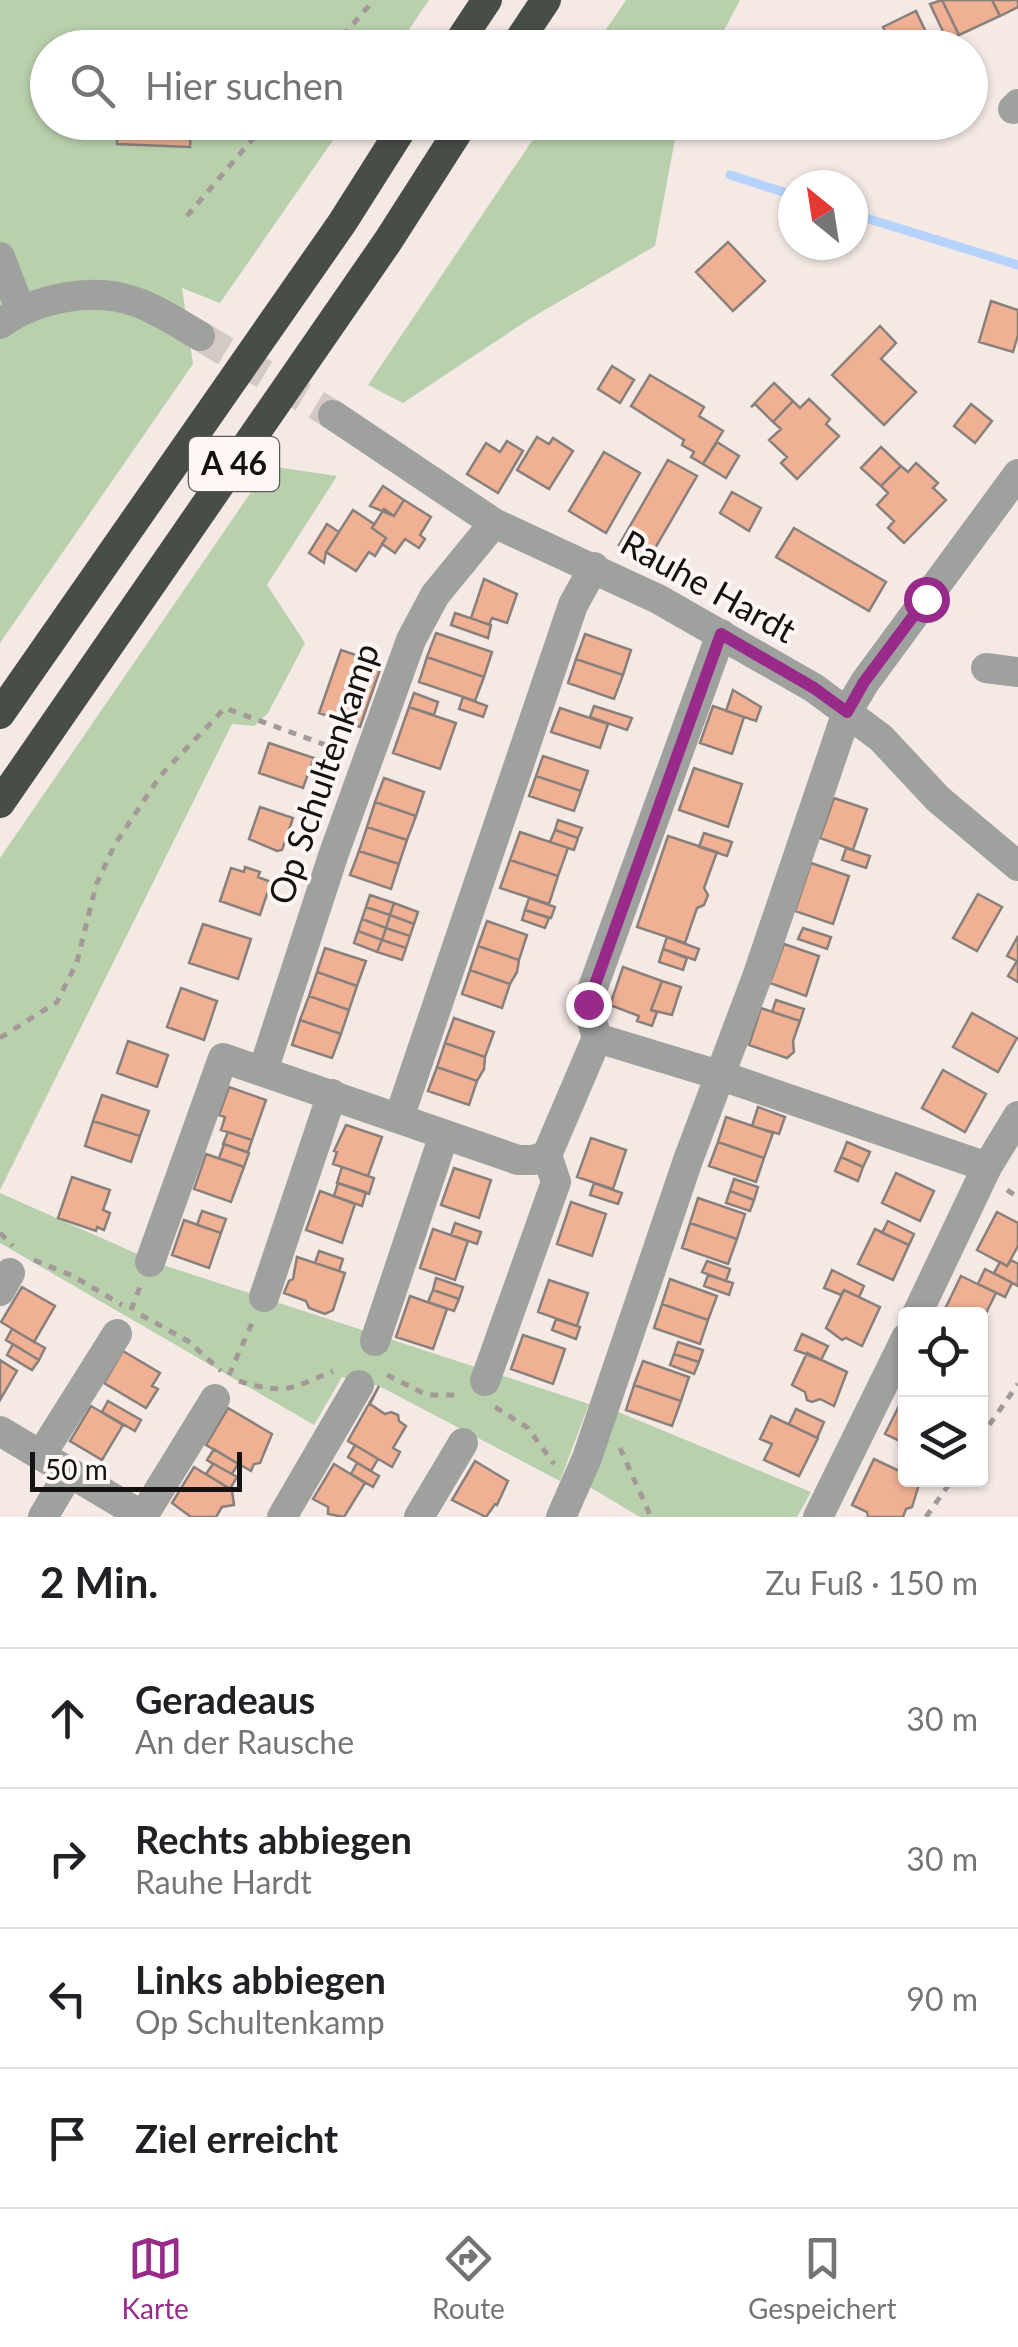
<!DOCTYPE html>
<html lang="de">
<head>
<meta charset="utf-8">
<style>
  body { margin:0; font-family:Lato,sans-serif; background:#f2f2f2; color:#202124 }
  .controls { position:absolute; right:30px; bottom:30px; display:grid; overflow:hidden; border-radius:10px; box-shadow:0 2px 8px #0004 }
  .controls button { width:90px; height:90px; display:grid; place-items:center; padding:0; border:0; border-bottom:2px solid #e0e0e0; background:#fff; color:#202124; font:50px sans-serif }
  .compass { position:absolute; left:778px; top:170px; width:90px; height:90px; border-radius:50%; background:#fff; box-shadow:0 2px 8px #0004; rotate:330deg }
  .scale { position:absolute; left:30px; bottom:25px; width:212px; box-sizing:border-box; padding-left:10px; border:5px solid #161211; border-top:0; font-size:28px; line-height:35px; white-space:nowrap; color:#161211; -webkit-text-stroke:8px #fef7f5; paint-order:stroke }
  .stop { position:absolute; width:30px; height:30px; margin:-22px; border:8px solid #982a8a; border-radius:50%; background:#fff }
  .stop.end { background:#982a8a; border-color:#fff; box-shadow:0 2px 10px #0008 }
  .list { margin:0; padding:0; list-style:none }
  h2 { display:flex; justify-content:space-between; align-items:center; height:130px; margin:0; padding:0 40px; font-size:42px }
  h2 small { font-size:32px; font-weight:400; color:#757577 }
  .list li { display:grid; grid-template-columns:65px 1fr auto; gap:30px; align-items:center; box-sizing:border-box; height:140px; padding:0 40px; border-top:2px solid #e0e0e0 }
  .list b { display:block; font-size:38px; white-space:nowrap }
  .list p { margin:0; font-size:32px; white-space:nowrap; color:#757577 }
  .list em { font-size:32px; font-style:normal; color:#757577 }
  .icon { flex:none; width:55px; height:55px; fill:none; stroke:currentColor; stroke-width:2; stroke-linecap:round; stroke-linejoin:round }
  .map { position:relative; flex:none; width:1018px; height:1517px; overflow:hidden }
  .search { position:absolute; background:#fff; box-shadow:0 2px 8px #0004; left:30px; right:30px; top:30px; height:110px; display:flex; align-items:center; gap:25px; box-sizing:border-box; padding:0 35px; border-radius:55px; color:#757577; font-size:38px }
  .sheet { height:690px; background:#fff }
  nav { display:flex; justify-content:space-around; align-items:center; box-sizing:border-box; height:140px; border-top:2px solid #e0e0e0; background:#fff; font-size:28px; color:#757577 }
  nav a { display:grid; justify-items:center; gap:5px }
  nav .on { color:#982a8a }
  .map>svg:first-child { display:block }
  .green { fill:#b9d0ac }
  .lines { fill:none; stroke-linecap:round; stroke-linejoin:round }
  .stream { stroke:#b6d3fe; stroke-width:9 }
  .building { fill:#efb093; stroke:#89807c; stroke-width:2.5 }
  .minor-tunnel { stroke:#d3c9c5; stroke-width:30; stroke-dasharray:30 15; stroke-linecap:butt }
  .path { stroke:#a39a97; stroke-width:5; stroke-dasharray:8 8; stroke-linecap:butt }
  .minor { stroke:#9ea19e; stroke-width:30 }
  .highway { stroke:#484e47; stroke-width:30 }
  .route { stroke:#982a8a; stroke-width:12 }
  .labels { text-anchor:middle; stroke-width:8; stroke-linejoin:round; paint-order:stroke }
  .shield { fill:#fef7f5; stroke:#5c5755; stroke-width:2.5 }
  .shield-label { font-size:32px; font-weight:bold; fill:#161211 }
  .street-label { font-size:35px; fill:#161211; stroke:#fef7f5 }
</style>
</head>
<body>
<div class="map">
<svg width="1018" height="1517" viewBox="0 0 1018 1517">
  <rect width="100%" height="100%" fill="#f4e9e5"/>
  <path class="green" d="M0 0H429L397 47 48 48V122L345 123 220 303 182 288 193 364 0 643Z
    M626 0H740L715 47H594Z
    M544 123H678L655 246 531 318 403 403 368 385Z
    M269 466 337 476 267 585 305 643 268 713 254 726 232 724 0 1190V858Z
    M0 1193 160 1264 589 1404 560 1481 379 1386 342 1377 314 1425 0 1243Z
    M616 1411 811 1492 797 1517H640L588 1486Z"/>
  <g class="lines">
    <path class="stream" d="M730 175 793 195
      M853 214 1018 265"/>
  </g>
  <path class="building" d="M942 0 959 35 947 40 930 4Z
    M942 0H992L1000 16 959 35Z
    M992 0H1018V7L1000 16Z
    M916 11 933 47 893 48 883 27Z
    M118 122H191L190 147 117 144Z
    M728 242 765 281 733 311 696 272Z
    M991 301 1018 310V335L1013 352 979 342Z
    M880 326 896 343 881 359 916 392 884 425 832 375Z
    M612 366 634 380 620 403 598 389Z
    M650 375 704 407 699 416 723 431 703 464 691 457 694 452 682 445 684 440 631 406Z
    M774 383 793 401 773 422 755 404 751 407Z
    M809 399 830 419 826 424 839 436 797 479 781 463 787 457 769 440 781 429 773 422 793 401 800 408Z
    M971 404 992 421 975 443 954 426Z
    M537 437 549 444 553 438 573 451 549 489 517 470Z
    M507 441 523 451 498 493 467 474 486 443 500 452Z
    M717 442 739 456 726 478 703 464Z
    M881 447 901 466 881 486 861 468Z
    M604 452 640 473 606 533 569 511Z
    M668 460 697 476 647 562 619 545Z
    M916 463 938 483 933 488 946 500 904 543 888 528 894 521 877 505 888 493 881 486 901 466 908 472Z
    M383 486 404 500 394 516 370 506Z
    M732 492 761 508 749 531 720 513Z
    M404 500 431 517 420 535 425 539 419 548 405 539 395 553 382 544 386 538 372 528 384 509 394 516Z
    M353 510 374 524 372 528 386 538 375 556 369 552 356 571 326 552Z
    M327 524 339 532 326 552 324 563 309 553Z
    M794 528 886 582 869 611 776 557Z
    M484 579 517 594 507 623 492 618 489 625 471 618Z
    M455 613 491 625 488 638 451 625Z
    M436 633 492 652 484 677 427 657Z
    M585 634 631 650 623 675 576 659Z
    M341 650 382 664 360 727 319 713Z
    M427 657 484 677 475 701 419 682Z
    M576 659 623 675 614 699 568 683Z
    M733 690 761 707 756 721 726 711Z
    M414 693 438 702 434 715 409 707Z
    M463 697 487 706 483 717 459 709Z
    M594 706 632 718 627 730 590 717Z
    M713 706 744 717 732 754 700 743Z
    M409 707 456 723 440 769 393 753Z
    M560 708 608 724 600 748 551 732Z
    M269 743 314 758 303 788 259 773Z
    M543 756 588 771 581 791 536 776Z
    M694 768 742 784 728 827 679 810Z
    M536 776 581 791 574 811 529 796Z
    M384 778 424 792 416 816 375 802Z
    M834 798 867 809 853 850 820 838Z
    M375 802 416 816 407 840 367 827Z
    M260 807 293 818 282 850 277 851 249 839Z
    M558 820 582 828 578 838 555 830Z
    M367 827 407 840 399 864 359 851Z
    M555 830 578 838 574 850 550 842Z
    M520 832 568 848 558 876 510 860Z
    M704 833 732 842 727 856 699 847Z
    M668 836 717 852 704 888 708 895 704 905 697 908 685 943 637 927Z
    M846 848 870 856 866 868 842 860Z
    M359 851 399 864 391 889 350 875Z
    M510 860 558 876 549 904 500 888Z
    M811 863 849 876 833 924 795 911Z
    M245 867 260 872 258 877 271 882 260 915 220 901 231 868 244 872Z
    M978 894 1002 907 977 951 953 938Z
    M370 895 394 903 390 915 366 907Z
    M529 898 555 907 551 918 525 910Z
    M394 903 418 912 414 924 390 915Z
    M366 907 390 915 386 928 362 919Z
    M525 910 549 918 545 928 522 920Z
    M390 915 414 924 410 936 386 928Z
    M362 919 386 928 382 940 358 931Z
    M487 921 527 935 519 960 478 946Z
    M203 924 251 939 238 979 189 963Z
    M386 928 410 936 406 948 382 940Z
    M803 928 831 937 827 949 798 939Z
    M358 931 382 940 377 952 354 943Z
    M1018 936V982L1008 976 1017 961 1007 956Z
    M667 937 699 949 695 960 663 949Z
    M382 940 406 948 402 960 377 952Z
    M784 944 819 956 806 996 770 983Z
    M478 946 519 960 517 972 510 984 470 970Z
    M325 948 366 961 357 986 317 972Z
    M663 949 687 958 683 970 659 962Z
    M623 967 662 981 651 1010 657 1012 652 1026 637 1021 639 1016 610 1005Z
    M470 970 510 984 502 1008 462 994Z
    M317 972 357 986 349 1010 309 996Z
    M662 981 681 987 672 1015 651 1010Z
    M181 988 217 1001 204 1040 167 1027Z
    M309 996 349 1010 341 1034 300 1020Z
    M776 1000 804 1009 800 1021 772 1012Z
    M761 1008 800 1021 793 1041 794 1052 787 1058 749 1045Z
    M972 1013 1017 1038 998 1072 953 1047Z
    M454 1018 494 1032 485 1057 445 1043Z
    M300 1020 341 1034 332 1058 292 1045Z
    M128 1041 168 1055 157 1087 117 1073Z
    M445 1043 485 1057 484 1069 477 1081 437 1067Z
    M437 1067 477 1081 469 1105 428 1091Z
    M943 1070 986 1094 965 1132 922 1108Z
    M229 1087 266 1100 252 1140 221 1130 225 1117 219 1115Z
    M102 1095 149 1111 140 1136 93 1121Z
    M758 1107 785 1117 779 1134 752 1126Z
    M726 1117 773 1133 764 1158 718 1142Z
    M93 1121 140 1136 131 1162 85 1146Z
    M346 1125 382 1137 368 1176 333 1164 337 1152 334 1151Z
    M228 1132 252 1140 248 1152 223 1144Z
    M591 1138 626 1150 613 1189 577 1177Z
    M718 1142 764 1158 756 1182 709 1166Z
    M847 1142 870 1152 863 1167 841 1157Z
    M224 1144 249 1153 244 1167 219 1158Z
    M206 1154 244 1167 231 1202 194 1189Z
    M841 1157 863 1167 858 1181 835 1171Z
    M342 1167 374 1178 369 1194 337 1183Z
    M454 1168 491 1180 479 1218 441 1205Z
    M896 1173 934 1191 920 1221 882 1203Z
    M72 1177 110 1190 103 1210 110 1213 104 1230 97 1227 96 1231 58 1218Z
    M734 1179 758 1187 754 1200 730 1191Z
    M338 1183 366 1192 362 1206 334 1196Z
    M594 1183 622 1193 618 1204 590 1195Z
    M320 1191 355 1204 342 1243 306 1230Z
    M730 1191 754 1200 750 1211 726 1203Z
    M698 1198 745 1214 737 1239 690 1223Z
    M571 1202 606 1214 592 1256 557 1244Z
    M202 1211 226 1219 221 1233 197 1225Z
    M997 1212 1018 1223V1246L1007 1266 977 1250Z
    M184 1220 221 1233 209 1268 172 1255Z
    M888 1221 914 1234 909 1245 882 1233Z
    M455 1223 481 1232 477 1244 451 1235Z
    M690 1223 737 1239 728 1264 682 1248Z
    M433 1229 468 1241 455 1280 420 1268Z
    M875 1229 909 1245 893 1280 858 1264Z
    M319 1251 343 1259 339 1271 315 1263Z
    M297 1257 345 1273 333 1310 325 1314 309 1308 306 1301 284 1293 289 1281 293 1279Z
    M1011 1260 1018 1264V1286L994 1273 1000 1262 1007 1266Z
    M707 1261 730 1269 726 1281 702 1272Z
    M985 1269 1012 1283 1005 1297 978 1284Z
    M832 1270 864 1286 859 1297 844 1290 841 1295 824 1288Z
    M708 1275 733 1283 729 1295 704 1286Z
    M961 1276 996 1293 980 1325V1314H951L944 1311Z
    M436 1278 463 1287 459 1299 433 1290Z
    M670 1279 717 1296 708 1320 662 1304Z
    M549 1280 588 1293 577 1326 538 1312Z
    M22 1287 55 1306 34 1342 1 1322Z
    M433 1290 459 1299 454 1311 428 1302Z
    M844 1290 880 1307 862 1346 846 1338 842 1340 826 1328Z
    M410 1296 447 1309 433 1349 396 1337Z
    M662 1304 708 1320 700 1344 654 1328Z
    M556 1319 580 1327 576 1339 552 1330Z
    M12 1329 45 1348 39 1360 6 1340Z
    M802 1334 828 1346 821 1360 795 1350Z
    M523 1335 565 1349 553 1384 511 1369Z
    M678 1342 703 1350 699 1362 674 1354Z
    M13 1344 39 1360 32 1370 7 1355Z
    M123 1351 160 1373 152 1386 158 1389 146 1408 104 1383Z
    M807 1353 847 1372 834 1406 820 1399 812 1402 807 1400 805 1392 792 1385Z
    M674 1354 699 1362 694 1374 670 1365Z
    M0 1360 17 1371 0 1400Z
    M643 1361 689 1377 681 1401 634 1385Z
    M634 1385 681 1401 672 1426 626 1410Z
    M379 1386 370 1404 385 1414 391 1412 398 1415 399 1421 406 1426 393 1448 400 1452 392 1467 348 1441Z
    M903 1398 906 1399V1444L885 1434Z
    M108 1401 141 1420 135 1431 102 1412Z
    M91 1406 123 1425 102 1460 70 1441Z
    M228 1408 272 1434 260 1463 254 1464 251 1471 206 1445Z
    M796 1409 824 1422 817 1438 789 1424Z
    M771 1416 818 1438 799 1476 764 1460 772 1444 760 1439Z
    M355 1445 378 1459 371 1471 348 1457Z
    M214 1449 238 1464 232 1474 237 1477 207 1460Z
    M874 1459 906 1474V1480L920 1481 912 1507 906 1509 903 1517H868L867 1512 852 1505Z
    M207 1460 237 1477 230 1489 206 1474 213 1464Z
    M475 1461 508 1481 497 1505 495 1504 486 1517 452 1500Z
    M357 1463 379 1476 373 1487 351 1474Z
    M334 1464 365 1483 344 1517 328 1514V1507L313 1499Z
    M194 1467 232 1490 234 1505 222 1507 216 1517H191L172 1503Z"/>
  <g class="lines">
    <path class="minor-tunnel" d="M200 336 333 415"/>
    <path class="path" d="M332 48 374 0
      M187 216 267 122
      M0 1038 57 1002 77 962 96 885 114 846 160 776 225 708 342 751
      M1007 1190 1018 1197
      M0 1233 13 1246
      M34 1260 73 1276 122 1305
      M131 1310 140 1287
      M141 1315 188 1341 221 1371
      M229 1375 253 1321
      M387 1375 427 1395H461
      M239 1381C284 1395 291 1389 333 1371
      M495 1407 528 1428 554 1464
      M980 1438 1018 1384
      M620 1448 651 1517
      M926 1517 952 1480"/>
    <path class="minor" d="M1013 109 1018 104
      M0 257 20 309
      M0 324C36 298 93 286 136 302 159 310 179 324 200 336
      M333 415 494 523 658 599 814 688 881 738 938 799 1018 866
      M986 668 1018 672
      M597 1038 587 1004 721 634
      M263 1071 333 856 411 640 435 595 494 523
      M399 1118 573 605 594 567
      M150 1262 223 1058 518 1160H534L547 1155 597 1038 719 1075 987 1167
      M0 1291 10 1273
      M264 1297 332 1094
      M917 1314 987 1167 1018 1116
      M375 1341 444 1135
      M485 1381 556 1182 547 1155
      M0 1431 144 1517
      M41 1455 117 1334
      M143 1516 215 1399
      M43 1517 69 1473
      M282 1517 359 1385
      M419 1517 463 1443
      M561 1517 587 1458 688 1160 757 977 847 712 865 682 1018 474
      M818 1517 906 1338"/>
    <path class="highway" d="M455 48 487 0
      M514 48 546 0
      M0 714 342 223 406 122
      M0 803 388 241 464 122"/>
  </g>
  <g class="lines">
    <path class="route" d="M588 1004 721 634 814 688 847 712 864 682 926 599"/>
  </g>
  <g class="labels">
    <rect class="shield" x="189" y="437" width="90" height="54" rx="8"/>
    <g class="shield-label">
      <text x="234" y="475">A 46</text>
    </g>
    <g class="street-label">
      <text transform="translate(708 587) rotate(29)" y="12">Rauhe Hardt</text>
      <text transform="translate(324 774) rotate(-71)" y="12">Op Schultenkamp</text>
    </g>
  </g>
</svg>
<div class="controls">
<button><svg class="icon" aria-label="locate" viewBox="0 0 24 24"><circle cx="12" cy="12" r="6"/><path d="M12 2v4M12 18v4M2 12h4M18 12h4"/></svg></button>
<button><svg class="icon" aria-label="layers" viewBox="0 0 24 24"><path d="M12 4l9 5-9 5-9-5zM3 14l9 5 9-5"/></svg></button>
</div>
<svg class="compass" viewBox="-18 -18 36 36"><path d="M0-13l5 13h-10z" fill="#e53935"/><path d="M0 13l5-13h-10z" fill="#757577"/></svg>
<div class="scale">50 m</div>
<div class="stop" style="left:926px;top:599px"></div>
<div class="stop end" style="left:588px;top:1004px"></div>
<div class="search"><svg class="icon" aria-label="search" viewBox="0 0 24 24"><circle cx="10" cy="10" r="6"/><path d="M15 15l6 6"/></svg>Hier suchen</div>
</div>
<section class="sheet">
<h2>2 Min.<small>Zu Fuß · 150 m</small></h2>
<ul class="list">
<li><svg class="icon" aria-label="ahead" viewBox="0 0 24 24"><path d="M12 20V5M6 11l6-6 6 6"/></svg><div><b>Geradeaus</b><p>An der Rausche</p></div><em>30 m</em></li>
<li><svg class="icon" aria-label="right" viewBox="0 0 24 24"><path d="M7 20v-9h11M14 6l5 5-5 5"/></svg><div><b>Rechts abbiegen</b><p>Rauhe Hardt</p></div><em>30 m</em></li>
<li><svg class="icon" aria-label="left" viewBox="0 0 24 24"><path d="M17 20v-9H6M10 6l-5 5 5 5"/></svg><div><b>Links abbiegen</b><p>Op Schultenkamp</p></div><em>90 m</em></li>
<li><svg class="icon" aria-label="arrive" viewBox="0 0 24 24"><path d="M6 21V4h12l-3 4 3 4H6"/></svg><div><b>Ziel erreicht</b></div></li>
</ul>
</section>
<nav>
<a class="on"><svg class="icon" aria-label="map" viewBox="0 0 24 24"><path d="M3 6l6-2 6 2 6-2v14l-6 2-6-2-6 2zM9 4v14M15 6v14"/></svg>Karte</a>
<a><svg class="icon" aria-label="directions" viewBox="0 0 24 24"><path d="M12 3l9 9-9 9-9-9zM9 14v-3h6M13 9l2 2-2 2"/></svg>Route</a>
<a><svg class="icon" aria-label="saved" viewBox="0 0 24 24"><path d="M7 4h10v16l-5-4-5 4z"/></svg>Gespeichert</a>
</nav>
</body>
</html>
